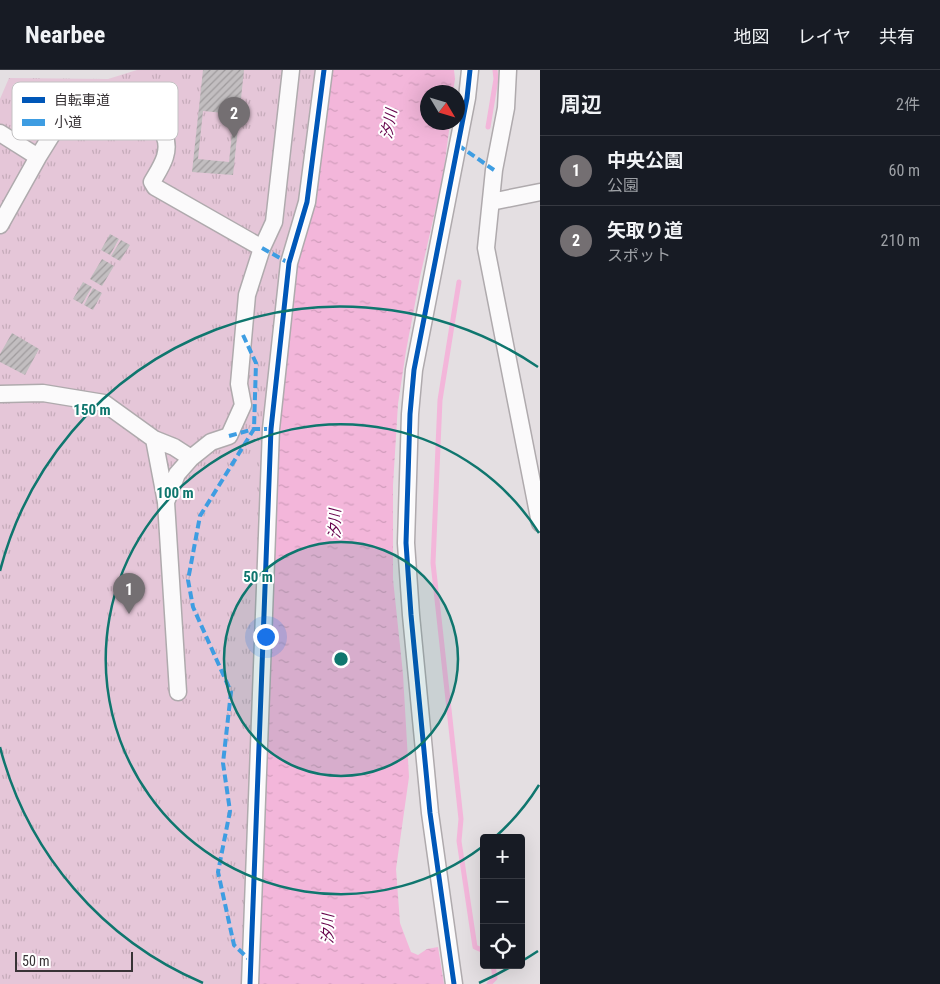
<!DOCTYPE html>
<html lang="ja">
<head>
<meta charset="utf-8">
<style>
  body { margin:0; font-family:"Roboto Condensed","Noto Sans JP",sans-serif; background:#20242c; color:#f1f3f6 }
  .controls { position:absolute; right:15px; bottom:15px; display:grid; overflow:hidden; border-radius:5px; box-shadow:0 5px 20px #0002 }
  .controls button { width:45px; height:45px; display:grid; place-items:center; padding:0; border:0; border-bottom:1px solid #363941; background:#171b24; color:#f1f3f6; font:25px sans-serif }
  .compass { position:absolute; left:420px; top:15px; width:45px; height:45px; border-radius:50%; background:#171b24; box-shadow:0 5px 20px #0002; rotate:128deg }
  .scale { position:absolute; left:15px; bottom:12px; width:118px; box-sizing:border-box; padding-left:5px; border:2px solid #383336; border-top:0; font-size:14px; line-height:18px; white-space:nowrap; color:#383336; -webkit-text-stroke:4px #fff; paint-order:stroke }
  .you { position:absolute; left:265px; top:566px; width:18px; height:18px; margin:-12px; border:4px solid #fff; border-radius:50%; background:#1a73e8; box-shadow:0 0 0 8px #1a73e833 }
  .badge { display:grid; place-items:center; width:32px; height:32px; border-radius:50%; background:#746f72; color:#fff; font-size:16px; font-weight:700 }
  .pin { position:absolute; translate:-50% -41px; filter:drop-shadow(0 1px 2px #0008) }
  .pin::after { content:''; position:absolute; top:26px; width:18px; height:15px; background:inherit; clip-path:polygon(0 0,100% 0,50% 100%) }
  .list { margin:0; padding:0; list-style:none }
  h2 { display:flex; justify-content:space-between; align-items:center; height:65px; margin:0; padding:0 20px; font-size:21px }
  h2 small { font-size:16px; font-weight:400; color:#9ea1a6 }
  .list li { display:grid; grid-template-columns:32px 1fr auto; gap:15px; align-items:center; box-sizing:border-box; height:70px; padding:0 20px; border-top:1px solid #363941 }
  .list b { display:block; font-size:19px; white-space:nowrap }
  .list p { margin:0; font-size:16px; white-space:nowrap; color:#9ea1a6 }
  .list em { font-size:16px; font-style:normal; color:#9ea1a6 }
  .icon { flex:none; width:28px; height:28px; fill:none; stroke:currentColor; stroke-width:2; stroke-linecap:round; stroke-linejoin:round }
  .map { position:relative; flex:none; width:540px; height:914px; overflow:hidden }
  header { display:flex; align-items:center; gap:30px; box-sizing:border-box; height:70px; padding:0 25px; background:#171b24; border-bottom:1px solid #363941 }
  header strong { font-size:24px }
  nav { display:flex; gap:28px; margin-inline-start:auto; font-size:18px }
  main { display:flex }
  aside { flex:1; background:#171b24 }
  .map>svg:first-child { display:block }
  .park { fill:url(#park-tufts) }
  .water { fill:url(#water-ripples) }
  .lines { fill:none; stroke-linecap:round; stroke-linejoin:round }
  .stream { stroke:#f3b6da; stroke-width:5 }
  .building { fill:url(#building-hatch); fill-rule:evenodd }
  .minor-casing { stroke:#afaaad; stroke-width:19 }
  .minor { stroke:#fbfafb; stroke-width:16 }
  .quiet { stroke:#3e9de2; stroke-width:4; stroke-dasharray:8 4; stroke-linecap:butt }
  .cycleway-casing { stroke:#fff; stroke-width:8 }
  .cycleway { stroke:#0057b8; stroke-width:5 }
  .ring { fill:none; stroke:#0f766e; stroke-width:2.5 }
  .labels { text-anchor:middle; stroke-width:4; stroke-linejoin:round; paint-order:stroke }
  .water-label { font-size:15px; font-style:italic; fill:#65004a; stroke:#fff }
  .key { fill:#fff; stroke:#c3c2c3; stroke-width:1 }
  .key-label { font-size:14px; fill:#383336 }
  .centre { fill:#0f766e; stroke:#fff; stroke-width:2.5 }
  .ring-label { font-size:15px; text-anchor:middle; font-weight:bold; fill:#0f766e; stroke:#fff; stroke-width:4; stroke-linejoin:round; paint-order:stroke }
</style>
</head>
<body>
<header>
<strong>Nearbee</strong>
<nav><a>地図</a><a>レイヤ</a><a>共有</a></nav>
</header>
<main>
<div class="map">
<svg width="540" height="914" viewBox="0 0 540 914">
  <defs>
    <pattern id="park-tufts" width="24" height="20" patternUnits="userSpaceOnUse" patternTransform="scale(1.25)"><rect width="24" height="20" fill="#e5c6d8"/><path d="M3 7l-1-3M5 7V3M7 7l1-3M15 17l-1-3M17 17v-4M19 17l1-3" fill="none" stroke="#c5abba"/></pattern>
    <pattern id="water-ripples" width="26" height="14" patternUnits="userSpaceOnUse" patternTransform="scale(1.25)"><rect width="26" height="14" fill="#f3b6da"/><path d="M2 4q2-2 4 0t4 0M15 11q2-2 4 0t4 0" fill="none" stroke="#d19dbc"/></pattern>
    <pattern id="building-hatch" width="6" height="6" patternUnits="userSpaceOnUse" patternTransform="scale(1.25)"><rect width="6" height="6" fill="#c2bec0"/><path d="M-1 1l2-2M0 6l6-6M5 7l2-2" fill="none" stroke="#9f9b9d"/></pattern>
  </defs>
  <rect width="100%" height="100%" fill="#e4dfe2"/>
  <path class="park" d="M137 0H319L243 914H0V29L9 8 108 9Z"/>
  <path class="water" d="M329 0H454L455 9 453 22H428V52L450 53 443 106 420 207 406 281 398 334 393 415V509L403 604 409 707 396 799 400 853 411 882 418 885 427 879 438 877 444 914H254L276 361 294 188Z"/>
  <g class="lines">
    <path class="stream" d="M488 57 496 9 495 0
      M459 212 440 330 433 493 461 749 459 771 475 877 484 881
      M489 914 495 908 493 895"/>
  </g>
  <path class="building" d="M203 0H244L233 105 192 102ZM203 41 234 44 229 92 198 89Z
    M110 164 119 169 110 185 101 180Z
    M121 170 130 175 120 191 111 186Z
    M102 189 114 196 102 216 90 209Z
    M83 212 92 217 82 234 73 229Z
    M93 218 102 223 93 240 84 235Z
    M12 263 39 279 25 305 0 292V284Z"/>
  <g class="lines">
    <defs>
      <path id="minor" d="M508 0 506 38 494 100 486 178 540 453
        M0 63 38 87
        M491 132 540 122
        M0 155 38 87 66 42 74 36 82 34 157 55C159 58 162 62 164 65 172 82 160 98 152 112L155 117 262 178
        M0 324 43 323 104 333 154 369 166 432 178 622
        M154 369 174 377 191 388 211 372 229 366 243 335 239 314 247 225 262 178 274 152 291 0
        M166 432 177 404 191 388
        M250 914 271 359 289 193 307 132 324 0
        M454 914 430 743 411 545 406 473 410 344 414 300 467 28 470 0"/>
    </defs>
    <use href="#minor" class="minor-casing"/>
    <use href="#minor" class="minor"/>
    <path class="quiet" d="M458 75 494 100
      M262 178 289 193
      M243 265 256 293 254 359 200 446 188 510 193 537 231 622 223 693 230 741 218 802 234 875 252 892
      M229 366 254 359H271"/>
    <defs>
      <path id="cycleway" d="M250 914 271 359 289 193 307 132 324 0
        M454 914 430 743 411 545 406 473 410 344 414 300 467 28 470 0"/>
    </defs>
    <use href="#cycleway" class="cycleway-casing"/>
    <use href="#cycleway" class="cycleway"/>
  </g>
  <circle cx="341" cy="589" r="117" fill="#0f766e" fill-opacity=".12"/>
  <g class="ring">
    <circle cx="341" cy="589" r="117"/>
    <path d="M539 715A235 235 0 0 1 494 768M482 777A235 235 0 1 1 539 463"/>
    <path d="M538 881A352 352 0 0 1 522 891M514 895A352 352 0 0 1 479 913M203 913A352 352 0 0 1 0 677M0 501A352 352 0 0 1 538 297"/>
  </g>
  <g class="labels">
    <g class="water-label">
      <text transform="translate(389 54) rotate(-80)" y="5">汐川</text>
      <text transform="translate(335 454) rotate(-89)" y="5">汐川</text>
      <text transform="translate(328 859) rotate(-89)" y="5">汐川</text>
    </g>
  </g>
  <rect x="12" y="12" width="166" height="58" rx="8" class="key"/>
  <rect x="22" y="27" width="23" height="6" fill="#0057b8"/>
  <rect x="22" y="49" width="23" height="7" fill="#3e9de2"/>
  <g class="key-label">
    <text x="54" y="35">自転車道</text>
    <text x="54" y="57">小道</text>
  </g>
  <circle cx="341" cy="589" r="8" class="centre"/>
  <g class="ring-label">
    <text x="92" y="345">150 m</text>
    <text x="175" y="428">100 m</text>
    <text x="258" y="512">50 m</text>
  </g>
</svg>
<div class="controls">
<button>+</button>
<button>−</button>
<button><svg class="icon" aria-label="locate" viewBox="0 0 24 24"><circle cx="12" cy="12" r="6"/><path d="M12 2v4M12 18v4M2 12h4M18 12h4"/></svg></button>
</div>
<svg class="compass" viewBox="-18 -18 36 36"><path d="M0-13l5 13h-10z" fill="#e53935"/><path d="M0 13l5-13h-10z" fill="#9ea1a6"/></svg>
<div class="scale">50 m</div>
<div class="you"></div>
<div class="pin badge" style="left:129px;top:544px">1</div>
<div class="pin badge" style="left:234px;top:68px">2</div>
</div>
<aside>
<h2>周辺<small>2件</small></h2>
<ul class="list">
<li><span class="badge">1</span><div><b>中央公園</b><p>公園</p></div><em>60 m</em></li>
<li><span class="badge">2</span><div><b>矢取り道</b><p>スポット</p></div><em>210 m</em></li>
</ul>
</aside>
</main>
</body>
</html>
